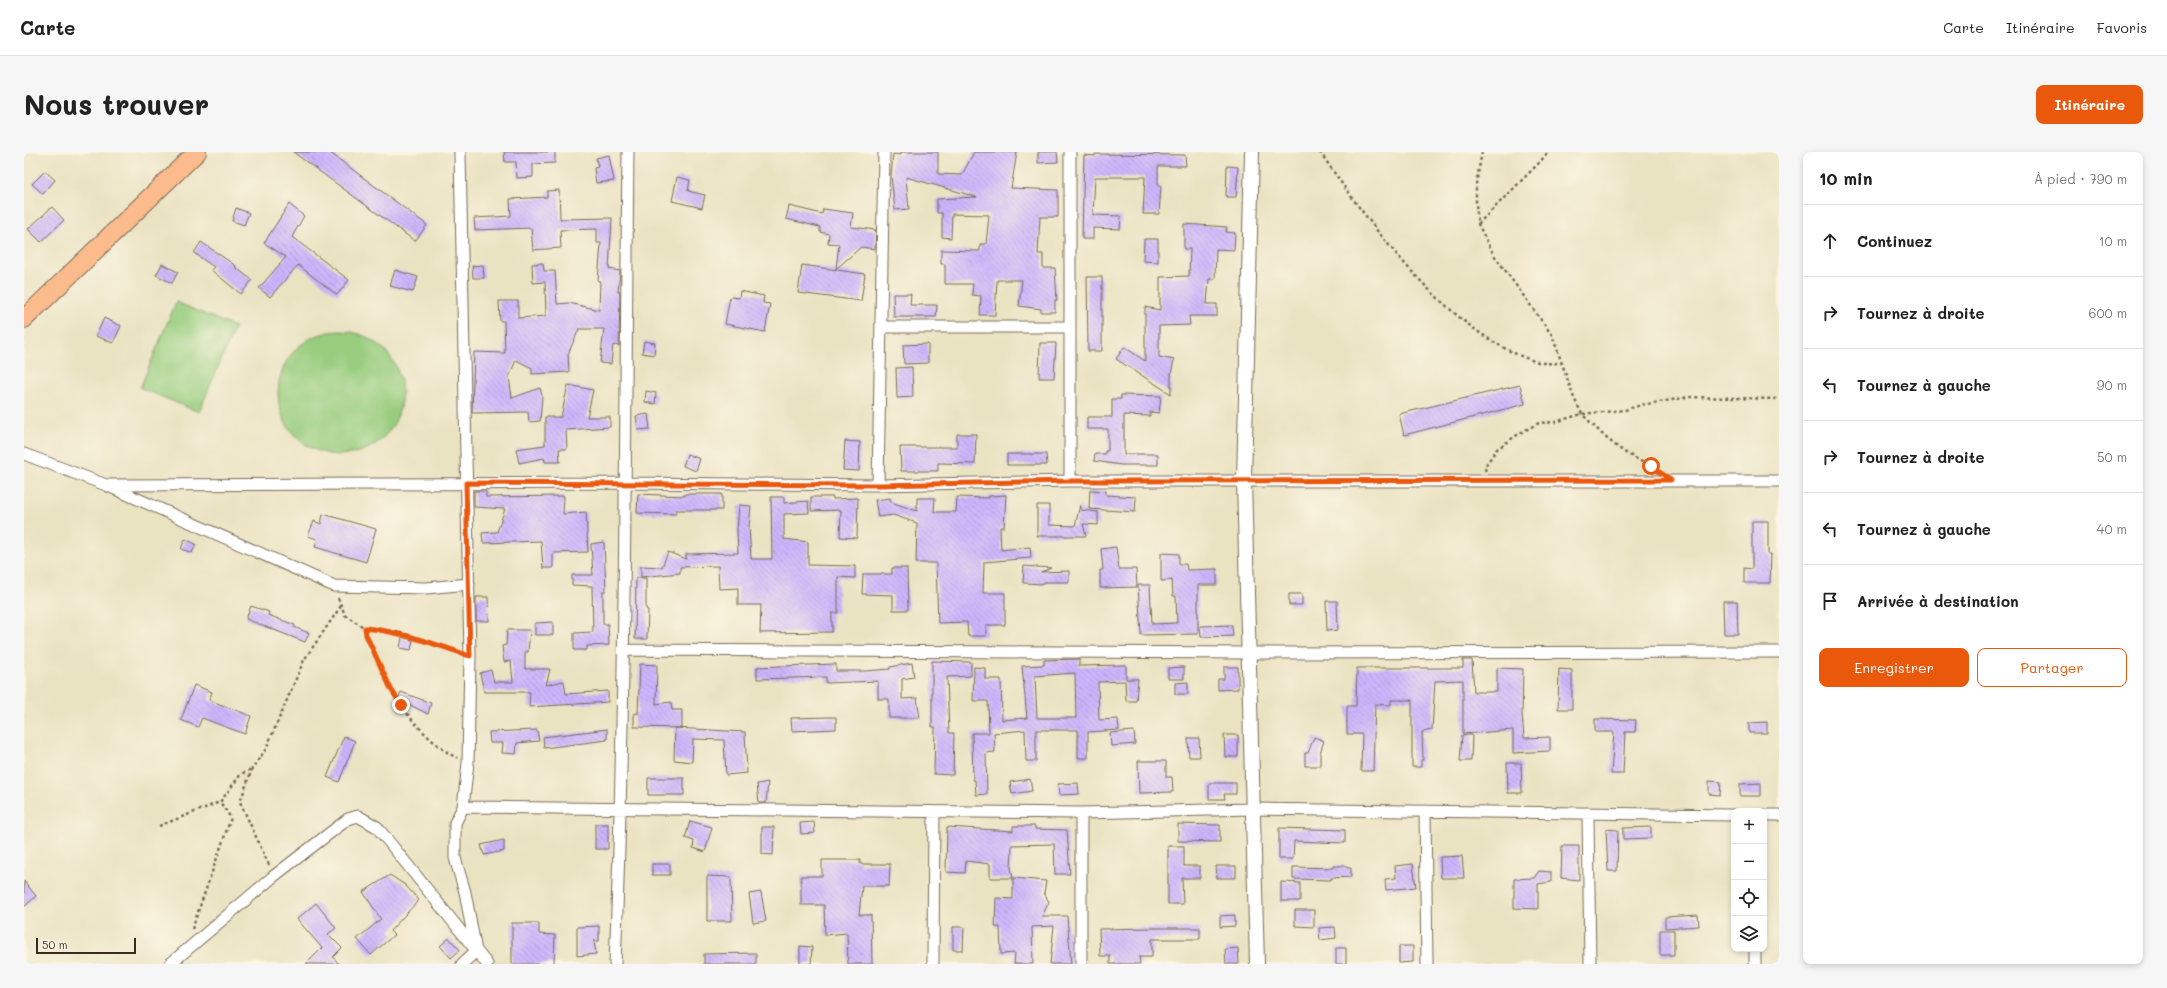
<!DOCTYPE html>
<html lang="fr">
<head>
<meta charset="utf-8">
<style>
  body { margin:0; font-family:Mali,sans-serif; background:#f6f6f6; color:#222 }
  .controls { position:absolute; right:12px; bottom:12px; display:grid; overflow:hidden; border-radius:8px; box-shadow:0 2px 6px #0003 }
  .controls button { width:36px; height:36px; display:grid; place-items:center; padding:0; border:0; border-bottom:1px solid #e0e0e0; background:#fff; color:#222; font:20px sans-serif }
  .scale { position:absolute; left:12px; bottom:10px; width:100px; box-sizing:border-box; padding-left:4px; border:2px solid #3b2a1e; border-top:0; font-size:11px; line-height:14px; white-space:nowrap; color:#3b2a1e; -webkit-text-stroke:3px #fcf5e5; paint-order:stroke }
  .stop { position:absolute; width:12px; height:12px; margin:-9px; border:3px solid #ea580c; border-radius:50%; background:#fff }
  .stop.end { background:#ea580c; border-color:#fff; box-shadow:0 1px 4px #0008 }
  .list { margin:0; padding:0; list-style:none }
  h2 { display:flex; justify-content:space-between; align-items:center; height:52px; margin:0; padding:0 16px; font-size:17px }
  h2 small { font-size:13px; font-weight:400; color:#767676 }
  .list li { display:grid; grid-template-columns:26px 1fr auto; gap:12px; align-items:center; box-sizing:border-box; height:72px; padding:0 16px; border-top:1px solid #e0e0e0 }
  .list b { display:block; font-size:15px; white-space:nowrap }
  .list em { font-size:13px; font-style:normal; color:#767676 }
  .actions { display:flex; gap:8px; padding:12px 16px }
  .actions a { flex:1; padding:9px 0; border:1px solid #ea580c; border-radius:8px; text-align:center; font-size:14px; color:#ea580c }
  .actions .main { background:#ea580c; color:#fff }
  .icon { flex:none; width:22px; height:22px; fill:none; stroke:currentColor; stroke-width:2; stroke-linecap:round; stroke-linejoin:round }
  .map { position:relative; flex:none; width:1755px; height:812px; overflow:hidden; border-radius:8px }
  header { display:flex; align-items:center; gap:24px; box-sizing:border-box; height:56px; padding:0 20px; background:#fff; border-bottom:1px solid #e0e0e0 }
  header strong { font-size:19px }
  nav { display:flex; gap:22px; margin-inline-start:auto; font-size:14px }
  .intro { display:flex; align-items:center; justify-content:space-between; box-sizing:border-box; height:96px; padding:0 24px }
  h1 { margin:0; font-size:28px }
  .button { padding:10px 18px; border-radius:8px; background:#ea580c; color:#fff; font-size:14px; font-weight:700 }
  main { display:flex; gap:24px; padding:0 24px }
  aside { flex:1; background:#fff; border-radius:8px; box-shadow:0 2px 6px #0003 }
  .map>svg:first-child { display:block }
  .green { fill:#98cd7e; stroke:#6a7c4e }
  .building { fill:url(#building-back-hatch); fill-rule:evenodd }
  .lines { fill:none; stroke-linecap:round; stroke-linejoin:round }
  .minor-casing { stroke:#786b57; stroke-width:13 }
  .tertiary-casing { stroke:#786b57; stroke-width:16 }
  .primary-casing { stroke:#786b57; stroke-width:20 }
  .path { stroke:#786b57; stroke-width:2.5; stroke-dasharray:3 3; stroke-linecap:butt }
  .minor { stroke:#fff; stroke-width:11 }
  .tertiary { stroke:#fff; stroke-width:14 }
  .primary { stroke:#fbbb8c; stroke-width:18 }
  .route { stroke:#ea580c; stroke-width:5 }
</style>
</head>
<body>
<header>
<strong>Carte</strong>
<nav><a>Carte</a><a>Itinéraire</a><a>Favoris</a></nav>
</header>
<div class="intro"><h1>Nous trouver</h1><a class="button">Itinéraire</a></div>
<main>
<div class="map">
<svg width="1755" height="812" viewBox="0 0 1755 812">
  <defs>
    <pattern id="building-back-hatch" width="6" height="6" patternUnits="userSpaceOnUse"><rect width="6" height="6" fill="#cdb6fd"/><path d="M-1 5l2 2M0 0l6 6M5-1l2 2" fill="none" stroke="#a894cc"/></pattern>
  </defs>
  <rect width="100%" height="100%" fill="#fcf5e5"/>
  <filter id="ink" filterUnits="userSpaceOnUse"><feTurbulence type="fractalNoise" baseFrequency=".025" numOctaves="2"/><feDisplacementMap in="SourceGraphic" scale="8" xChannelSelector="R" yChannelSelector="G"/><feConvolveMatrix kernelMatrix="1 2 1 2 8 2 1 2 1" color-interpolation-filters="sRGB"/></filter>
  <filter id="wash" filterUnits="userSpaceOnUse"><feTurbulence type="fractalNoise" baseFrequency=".012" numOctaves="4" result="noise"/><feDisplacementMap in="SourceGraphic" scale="16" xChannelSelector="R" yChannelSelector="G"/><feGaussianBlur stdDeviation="0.9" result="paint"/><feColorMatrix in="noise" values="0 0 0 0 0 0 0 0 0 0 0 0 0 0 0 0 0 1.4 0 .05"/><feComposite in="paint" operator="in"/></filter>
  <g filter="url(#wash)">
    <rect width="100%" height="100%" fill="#eae3c2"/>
    <path class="green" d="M152 150 211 175 175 260 116 236Z
      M254 241a62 62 0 1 1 124 0a62 62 0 1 1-124 0Z"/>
    <g id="blocks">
      <path class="building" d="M269 0H305L403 73 391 89Z
        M480 0H531V11L509 12V25L493 26 492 10H481Z
        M877 0H914V22L938 23 950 0H993L987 36 1034 38V65H1016L1014 102H1019V116H1031L1033 148H1031V160H1017V157L995 154 998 128H973L971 163H956L957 144 948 143 949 132H921V112H917V98L956 99V92H962L965 63 928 62 927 86 918 85V61H913V47L953 45 882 25 885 57 871 58 867 24 869 2 877 3Z
        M1014 0H1033L1034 10 1014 11Z
        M1071 2 1161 3 1162 14H1134V34H1137L1135 62H1119L1121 25H1071L1069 63 1097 64 1096 77 1069 76V87H1058L1060 3 1071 4Z
        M585 3 590 29 572 31 570 16 574 15 572 6Z
        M1203 14 1214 15 1212 45H1202Z
        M21 19 31 28 19 42 8 32Z
        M653 25 666 28 664 39 681 43 678 56 648 49Z
        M535 38 536 67 588 66 585 117 596 119 594 140H596L595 194 589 193 587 212 576 211 580 177H555L544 202 545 220 508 222V216L492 208 485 225 488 246 516 236 518 244 516 269 505 270 504 260 448 261 450 200 481 201 480 169H476L475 149H494V166L522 164 521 130 509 131 508 112 519 111 520 119H531L533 152 545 151 575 158 576 129H574L577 91H573V77L536 78 537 96 509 98 507 76 451 78 450 66 487 64 486 47 523 45V39Z
        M265 52 280 64 268 85 325 128 313 143 274 113 246 145 235 136 262 105 240 91Z
        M765 54 798 62 799 57 829 61 827 75 852 78 851 97 837 95 812 117 815 92 804 91 805 82 796 80V75L762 67Z
        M28 55 40 68 17 90 4 77Z
        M212 56 225 61 220 73 208 69Z
        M1160 72 1203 75 1202 80 1211 81 1210 98 1192 97 1191 127H1185L1183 152H1193V164H1165L1166 173 1135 174V205L1150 208 1147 222V242L1092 207 1100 195 1121 209V155L1136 158V125L1165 124 1166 97H1160Z
        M1120 87H1134V110L1119 109Z
        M177 90 212 114 211 115 228 128 217 142 187 118 190 115 170 101Z
        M138 112 154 120 148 131 132 123Z
        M459 113 460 126H449L448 114Z
        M778 113 841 122 837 149 774 141Z
        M371 118 394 125 389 140 366 134Z
        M1063 125H1078V199H1064Z
        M716 139 740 144 739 151 746 152 741 180 701 172 706 145 715 146Z
        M869 142H887L886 153H913L912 165H870Z
        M80 166 97 174 89 191 72 184Z
        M620 189 631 191 630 203 618 201Z
        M1016 191H1032L1030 226H1015Z
        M904 192V211L880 212 879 193Z
        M888 215 889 245 873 246 872 216Z
        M544 233 569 238 563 265H586V275L542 278 543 297H535L536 310H521L520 306 495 311 492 297 521 293V265H537Z
        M1496 233 1501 252 1380 283 1375 262Z
        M622 239 632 241 631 252 621 250Z
        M1097 243 1137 244 1135 261 1126 260V264L1100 263V302H1134V313H1097L1070 309 1071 302H1081V299H1084V277H1063V265H1088V247H1097Z
        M624 262 626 277 614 278 612 264Z
        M933 282H952L951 312 914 311V319H877L876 295H933Z
        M821 289 836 290 835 319 819 318Z
        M663 302 676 307 672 319 659 314Z
        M983 302H1022L1023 313H983Z
        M1066 338 1082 339V343L1112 345 1111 360 1065 357Z
        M450 339H462V345L540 344 539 362 562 360 564 400 529 401V416H519L517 389 459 391 458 381 473 380 481 357 450 355Z
        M614 342 661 344V342H698V358H652V362L613 361Z
        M982 343 980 375H976L977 398 1006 395 1007 406 960 410 959 441H981V473H962V484H944L943 470 914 471 912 411H892L893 371 869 363 854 365 851 348 866 346 867 350 893 359V346H911L910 360H932L933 345 965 346V344Z
        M747 345H760V351L784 349 785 361 760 362V387L784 390V413L831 414V426L814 425V461H808V480L736 481 737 453H714V436L695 437 694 414 656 415V421L617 425V414L638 415 644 400 662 407V402L714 401 713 378 715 353 727 354 725 375 727 407H748Z
        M787 345H809V347L834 346 833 386 816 385 817 358 787 359Z
        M1013 353H1025V373L1051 374 1056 353 1057 358 1074 360V373L1059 372 1062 384H1013Z
        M299 362 352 377 342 410 291 395 293 387 284 384 290 369 297 372Z
        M1728 369H1744V402H1747L1746 431H1720V416L1728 417Z
        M161 387 172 392 168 401 157 397Z
        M580 390 582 439H579V472H584L585 493 563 494V498H550V481L569 480 568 434 548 433V423H569L567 392Z
        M1092 395 1095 417H1112L1113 435 1076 436V418H1079L1077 397Z
        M1137 401 1155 402V412H1162L1163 418 1193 417V433H1174V482L1117 483 1114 433H1126L1128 472 1153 471 1152 444H1149L1148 428 1137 429Z
        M1000 414 1027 416 1017 420 1045 419V430H1021V432L999 431Z
        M868 416H883L884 458H869V443L838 442 839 422H868Z
        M612 426H622V457L624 458 623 487H611Z
        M1265 442H1278V453H1265Z
        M452 445H464L465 469H452Z
        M1302 449H1313L1314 478 1303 479Z
        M1699 449H1713L1714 482H1700Z
        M227 454 245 460 244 463 271 473 270 475 285 481 281 490 222 467Z
        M529 470V483H511V471Z
        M1208 473 1209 484 1177 485 1176 474Z
        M483 478H506L504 500H501V517H526L522 533 540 529 542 542 584 539V550L505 555 506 540H460L456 521 467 518 470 530H489L487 509 480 510 478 494 482 493Z
        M378 485 389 488 387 498 376 496Z
        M1055 507V514L1102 513V527H1114L1112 549H1102L1101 529 1074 530 1075 568 1094 567 1095 578 1064 580V606H1054V578H1012V609H1002L1001 578 970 581 971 600 962 601 963 642 952 643 951 628H949L948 581H965L964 549H949L950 515 961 516V527H977L978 568 1003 566 998 514 1020 513V508ZM1051 521 1052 566H1013L1011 524Z
        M1439 508H1448L1450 540H1473V516L1499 517 1498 562 1500 586 1526 585V599L1489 601V578L1439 582V528L1411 529 1408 578 1398 580 1399 608H1397V615H1388V548H1367V553L1351 552 1349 619H1337L1338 582H1323V554H1332L1333 516H1439Z
        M908 509 947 510V524L923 525 925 581H930L929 623 910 622 911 575H908Z
        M888 511 890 525 878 527V547L893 546 896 566H865V547H854V529L802 531V525L733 527V515L812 512V519H841L866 517V515Z
        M616 512 633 513 632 552 647 550 648 558H658V576L610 575V562L614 561Z
        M1160 515V527H1144V516Z
        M1200 515H1214V537L1194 538V527H1200Z
        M1535 517 1548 518V557H1534Z
        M1164 530V542H1151V531Z
        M170 533 188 540 185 548 227 564 221 582 178 566 174 575 157 568Z
        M377 540 407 551 404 562 374 547Z
        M806 565H812V577L768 579 767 566Z
        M1571 567 1612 568 1611 580H1601L1599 622H1587L1590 580H1571Z
        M1743 570V581H1725V571Z
        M651 576 721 580 723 621 702 623 700 588 669 587 668 610 650 608Z
        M583 577V588L520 596 519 585Z
        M513 578 515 589 493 591 492 602 478 601 479 591H466L465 580Z
        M1110 579 1111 592 1087 594 1086 581Z
        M1200 583H1214V605H1201Z
        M1438 583H1448L1447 609H1436Z
        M320 584 331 589 315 630 303 625Z
        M1290 585 1300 589 1296 601V614H1281V601H1284Z
        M1164 586H1175L1176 605H1165Z
        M1114 609H1142V625H1148L1149 640 1115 641Z
        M1483 611H1497L1498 641H1484Z
        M624 626H660V643H624Z
        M1006 627 1008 639 988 642 986 630Z
        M1685 629 1697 630 1696 643 1685 642Z
        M744 630 742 651H735L733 632Z
        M1054 631 1055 642 1035 643 1034 632Z
        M1185 631H1212V642H1200L1201 647H1185Z
        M1737 631V644H1716V632Z
        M666 669 688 675 681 700 669 696 670 689 661 686Z
        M790 670 791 681 777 682 776 671Z
        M571 672H584V697H571Z
        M1154 672 1196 673V690L1154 689Z
        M989 674H1011V677L1043 678 1046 722H1031L1030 692 988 693 987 717 989 726H966V712L942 709 941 721 922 720 923 675 989 679Z
        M738 675H750L749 703 738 702Z
        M1627 675V686L1599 687V676Z
        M1255 676 1321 678V691L1270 689 1269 707H1255Z
        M1582 677 1594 678 1593 719H1584Z
        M480 688V699L460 703 457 693Z
        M1144 694H1160V714H1176V726H1158L1159 752H1144Z
        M1538 694H1555V728L1537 726Z
        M1438 704 1440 726H1417L1416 705Z
        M798 708H836V712H866L865 734H838L835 763H847L848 812H824L823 781 801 783 800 753H777V724H798Z
        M628 712H646V723H628Z
        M1389 712 1392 735 1362 738 1361 727 1372 726 1371 714Z
        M1192 714H1212V726H1193Z
        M1310 714H1323V716H1327V725L1307 726V728L1269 727V715L1310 716Z
        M1515 719 1527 720V730L1514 732V757L1490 756V727L1510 726Z
        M366 723 381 733 395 748 366 779 370 783 347 803 333 787 357 767 339 740Z
        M683 724 707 725 708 769H683Z
        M989 726 1022 729 1020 741 1025 750 1018 764H1043L1047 812H1026L1030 774 1008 775 1009 812H990L991 801 977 802 976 775H971L972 746 989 747Z
        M0 729 12 744 0 755Z
        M1257 730 1276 731V749H1257Z
        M737 740 742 769 729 771 725 742Z
        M292 751 312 776 304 782 318 796 309 805 315 812H282L298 796 273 767Z
        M1271 758H1290V775L1271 774Z
        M1211 763V774L1196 775V764Z
        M1674 763 1675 774 1641 776V765Z
        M488 771H515V782L531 783 530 812H488Z
        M575 774V789H570L572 802 553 804V775Z
        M929 775H940L939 798H929Z
        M1311 775 1312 786 1296 788 1295 776Z
        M1128 776H1176V787H1128V805H1115L1116 812H1086V804H1076L1075 777Z
        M1636 778H1650V803H1636Z
        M425 786 436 798 427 806 416 794Z
        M776 794 788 795 787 812H776Z
        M1375 794H1389V810L1375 811Z
        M1214 796 1215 812H1202L1201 797Z
        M1312 796H1322V812H1312Z
        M732 801V812H680V802Z"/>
    </g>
  </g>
  <g filter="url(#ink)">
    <use href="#blocks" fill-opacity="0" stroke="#786b57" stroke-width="1"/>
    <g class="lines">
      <defs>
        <path id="minor" d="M436 0 446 504 444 611 439 655 431 671V706L441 740 452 799 438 812
          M1046 0V329
          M857 175H1045
          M0 302 82 333 310 434 402 436 445 432
          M82 333 601 331 854 333 1046 329H1755
          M854 333 860 0
          M600 498 1226 501 1755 500
          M439 655 1057 661 1229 657 1710 663
          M1401 659 1403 812
          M1057 661V812
          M1564 661 1566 812
          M1740 663H1755
          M1731 797V812
          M146 812 250 724 324 667 334 664 353 675 463 812
          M591 812C602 541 601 271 604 0
          M909 812 910 660"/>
        <path id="tertiary" d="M1228 0 1220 329 1233 812"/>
        <path id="primary" d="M0 167 173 0"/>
      </defs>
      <use href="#minor" class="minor-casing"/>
      <use href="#tertiary" class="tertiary-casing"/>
      <use href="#primary" class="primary-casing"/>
      <path class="path" d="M1296 0C1345 72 1427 185 1514 210 1521 212 1531 211 1538 211
        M1458 0 1452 32V52L1454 72 1470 103 1528 183 1550 246 1558 262 1581 285 1600 300 1631 317
        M1454 72 1516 10 1524 0
        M1461 319 1463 311 1473 297 1496 281 1515 271 1531 270 1558 262 1601 258 1617 253 1665 245 1755 247
        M314 446 321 463 341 476 368 479 392 485 434 500
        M341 476 342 483C351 501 358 519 367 537 380 562 408 593 433 606
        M135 674 196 650 217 622 228 617
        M245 713 216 650 228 617 242 597 280 508 317 454
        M168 777 207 666 196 650"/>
      <use href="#minor" class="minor"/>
      <use href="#tertiary" class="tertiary"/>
      <use href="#primary" class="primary"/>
    </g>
  </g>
  <g class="lines" filter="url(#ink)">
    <path class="route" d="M377 553 367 537 342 483 341 476C378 480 411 492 446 504L442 331 854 333 1046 329 1647 328 1627 314"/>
  </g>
</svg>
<div class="controls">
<button>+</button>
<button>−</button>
<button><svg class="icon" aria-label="locate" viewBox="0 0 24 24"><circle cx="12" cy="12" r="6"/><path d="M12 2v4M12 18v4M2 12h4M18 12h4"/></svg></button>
<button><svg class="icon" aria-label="layers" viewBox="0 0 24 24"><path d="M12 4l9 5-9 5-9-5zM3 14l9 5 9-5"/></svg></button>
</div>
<div class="scale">50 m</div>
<div class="stop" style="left:1627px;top:314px"></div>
<div class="stop end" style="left:377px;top:553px"></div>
</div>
<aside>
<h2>10 min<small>À pied · 790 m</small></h2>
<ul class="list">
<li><svg class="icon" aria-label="ahead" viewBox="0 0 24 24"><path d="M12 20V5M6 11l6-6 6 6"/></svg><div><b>Continuez</b></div><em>10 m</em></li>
<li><svg class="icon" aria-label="right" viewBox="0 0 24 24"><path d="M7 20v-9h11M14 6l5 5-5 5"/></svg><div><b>Tournez à droite</b></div><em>600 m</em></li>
<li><svg class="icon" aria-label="left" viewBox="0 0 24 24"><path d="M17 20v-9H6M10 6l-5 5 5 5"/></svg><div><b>Tournez à gauche</b></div><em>90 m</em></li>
<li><svg class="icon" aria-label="right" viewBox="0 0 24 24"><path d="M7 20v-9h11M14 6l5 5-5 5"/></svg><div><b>Tournez à droite</b></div><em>50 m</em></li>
<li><svg class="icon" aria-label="left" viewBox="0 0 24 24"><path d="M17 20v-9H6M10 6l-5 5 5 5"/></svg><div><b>Tournez à gauche</b></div><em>40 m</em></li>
<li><svg class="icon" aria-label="arrive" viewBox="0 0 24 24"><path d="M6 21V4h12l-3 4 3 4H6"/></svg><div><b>Arrivée à destination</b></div></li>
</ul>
<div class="actions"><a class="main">Enregistrer</a><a>Partager</a></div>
</aside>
</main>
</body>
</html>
